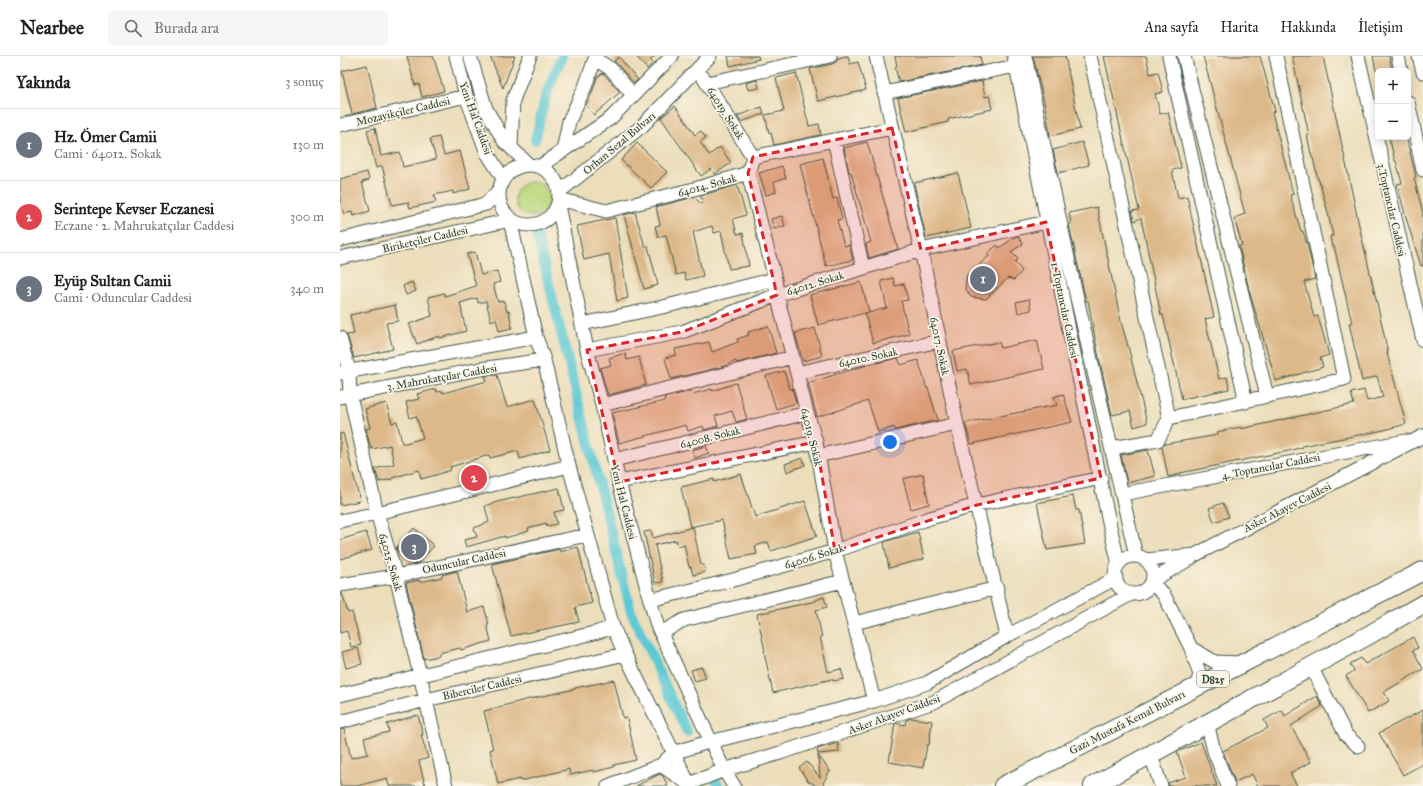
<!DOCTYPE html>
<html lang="tr">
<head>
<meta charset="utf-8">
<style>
  body { margin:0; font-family:"IM FELL Great Primer",serif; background:#f6f6f6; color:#222 }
  .controls { position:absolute; right:12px; top:12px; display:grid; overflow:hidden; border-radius:6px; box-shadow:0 2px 10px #0003 }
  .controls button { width:36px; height:36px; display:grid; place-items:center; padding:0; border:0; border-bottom:1px solid #e0e0e0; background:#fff; color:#222; font:20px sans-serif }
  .you { position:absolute; left:550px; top:386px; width:14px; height:14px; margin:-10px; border:3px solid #fff; border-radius:50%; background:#1a73e8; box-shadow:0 0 0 6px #1a73e833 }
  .badge { display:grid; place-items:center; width:26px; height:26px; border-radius:50%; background:#b45309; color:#fff; font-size:13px; font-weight:700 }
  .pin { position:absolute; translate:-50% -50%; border:2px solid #fff; box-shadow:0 1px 4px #0006 }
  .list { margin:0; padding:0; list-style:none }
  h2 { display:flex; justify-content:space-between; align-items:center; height:52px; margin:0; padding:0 16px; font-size:17px }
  h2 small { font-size:13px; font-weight:400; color:#767676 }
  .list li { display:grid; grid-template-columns:26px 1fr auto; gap:12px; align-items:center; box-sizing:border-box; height:72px; padding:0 16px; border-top:1px solid #e0e0e0 }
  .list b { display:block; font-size:15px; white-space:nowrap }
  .list p { margin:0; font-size:13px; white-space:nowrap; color:#767676 }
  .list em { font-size:13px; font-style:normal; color:#767676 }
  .icon { flex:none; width:22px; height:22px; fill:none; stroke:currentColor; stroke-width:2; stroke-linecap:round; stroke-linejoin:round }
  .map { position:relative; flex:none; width:1083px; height:730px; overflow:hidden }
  header { display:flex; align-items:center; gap:24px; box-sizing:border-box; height:56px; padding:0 20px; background:#fff; border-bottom:1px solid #e0e0e0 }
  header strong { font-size:19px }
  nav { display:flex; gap:22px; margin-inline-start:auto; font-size:14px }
  .search { width:280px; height:36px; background:#f6f6f6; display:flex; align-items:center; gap:10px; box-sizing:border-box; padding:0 14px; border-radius:6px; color:#767676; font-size:15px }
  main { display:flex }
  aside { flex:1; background:#fff }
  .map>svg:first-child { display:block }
  .green { fill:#bbd87e; stroke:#6d8a59 }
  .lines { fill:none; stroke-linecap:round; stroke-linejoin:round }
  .canal { stroke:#5dc9d4; stroke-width:10 }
  .building { fill:#ddb888 }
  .minor-casing { stroke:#3e5548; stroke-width:15 }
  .highway-casing { stroke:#3e5548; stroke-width:20 }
  .minor { stroke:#fff; stroke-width:13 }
  .highway { stroke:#fff; stroke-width:18 }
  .marked { fill:#d62828; fill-opacity:0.2; stroke:#d62828; stroke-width:3; stroke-dasharray:8 5; stroke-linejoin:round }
  .labels { text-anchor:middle; stroke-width:3.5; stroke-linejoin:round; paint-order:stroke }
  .shield { fill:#fcf5e5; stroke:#617469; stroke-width:1 }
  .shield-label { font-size:10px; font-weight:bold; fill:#1f3d34 }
  .street-label { font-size:11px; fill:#1f3d34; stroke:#fcf5e5 }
</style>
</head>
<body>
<header>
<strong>Nearbee</strong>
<div class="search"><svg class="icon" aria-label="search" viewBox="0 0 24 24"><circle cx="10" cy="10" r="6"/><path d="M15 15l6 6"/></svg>Burada ara</div>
<nav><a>Ana sayfa</a><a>Harita</a><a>Hakkında</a><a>İletişim</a></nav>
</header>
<main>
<aside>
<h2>Yakında<small>3 sonuç</small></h2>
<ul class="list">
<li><span class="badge" style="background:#6b7280">1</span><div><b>Hz. Ömer Camii</b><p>Cami · 64012. Sokak</p></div><em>130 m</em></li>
<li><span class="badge" style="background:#e0444e">2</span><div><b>Serintepe Kevser Eczanesi</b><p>Eczane · 2. Mahrukatçılar Caddesi</p></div><em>300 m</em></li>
<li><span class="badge" style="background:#6b7280">3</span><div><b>Eyüp Sultan Camii</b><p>Cami · Oduncular Caddesi</p></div><em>340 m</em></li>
</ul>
</aside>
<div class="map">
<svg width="1083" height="730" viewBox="0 0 1083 730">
  <rect width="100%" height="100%" fill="#fcf5e5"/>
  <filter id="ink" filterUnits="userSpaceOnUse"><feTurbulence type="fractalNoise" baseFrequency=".025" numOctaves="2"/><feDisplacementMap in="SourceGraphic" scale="8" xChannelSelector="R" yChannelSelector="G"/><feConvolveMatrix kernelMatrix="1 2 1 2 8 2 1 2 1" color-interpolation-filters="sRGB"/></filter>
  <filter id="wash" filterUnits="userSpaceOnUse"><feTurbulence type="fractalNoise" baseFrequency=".012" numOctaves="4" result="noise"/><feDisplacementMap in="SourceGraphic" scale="16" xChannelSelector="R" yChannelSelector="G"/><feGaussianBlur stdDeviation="0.9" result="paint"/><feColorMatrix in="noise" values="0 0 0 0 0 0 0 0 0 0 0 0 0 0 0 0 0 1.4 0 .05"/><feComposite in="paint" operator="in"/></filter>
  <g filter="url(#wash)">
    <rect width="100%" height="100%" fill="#ecdebb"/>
    <path class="green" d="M175 143a17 17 0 1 1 34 0a17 17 0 1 1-34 0Z"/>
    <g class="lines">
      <path class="canal" d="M195 84 206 39 222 0
        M197 180 291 556 347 676
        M376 725 379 730"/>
    </g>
    <g id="blocks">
      <path class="building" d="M67 0H93L104 35 82 41 79 28 75 29Z
        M150 0H175L163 32Z
        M296 0H315L310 4 313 7 307 13Z
        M388 0H418L419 3 390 10Z
        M506 0H508L510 8 518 6 526 34 478 45 470 13 492 8 496 6 498 2Z
        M555 0H640L642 9 559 26 555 11 557 10Z
        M693 0H725L740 73 710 80 707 59Z
        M764 0H806L810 18 818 16 823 36 815 38 820 58 828 56 841 112 832 114 838 142 847 140 874 261 865 263 879 323 887 321 889 333 842 343 823 259H821L801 162 794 165 792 155 799 154Z
        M863 0H920L935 55 932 56 953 138 950 139 961 175H963L969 195 975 223 964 226 974 261 978 260 989 299 980 302 983 311 936 325 910 238 899 190 902 189 894 162 905 158Z
        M952 0H983L1020 174 1040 260 1048 297H1047L1066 368 1044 374 962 390 963 391 948 395 840 417 841 418 828 421 822 391 825 388 878 379 877 376 901 371V373L1014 348 1011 337 1024 334 1027 345 1043 341 1037 320 1022 325 1009 267H1012L994 190 992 191 990 180H993L988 157 979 124H978L973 102H972L967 79H969Z
        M1033 0H1049L1052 15H1036Z
        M279 1 298 24 294 27 274 5Z
        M27 9 37 52 12 58 2 15Z
        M263 17 280 36 254 59 246 49 252 37 257 21Z
        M456 17 469 70 479 68 481 79 434 89 431 77H429L425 59 444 55 436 22Z
        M417 24 419 32 408 34 406 27Z
        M642 25 645 41 649 40 652 53 608 63V66L566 76 558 42Z
        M335 50 355 79 361 75 366 82 360 86 369 99 380 91 391 107 375 118 371 113 361 120 321 62Z
        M422 51 424 58 401 66 397 60Z
        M35 72 41 100 60 96 63 111 96 103 90 83 99 81 104 99 120 95 130 133 113 138V135L94 139 96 146 70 152 68 146 52 149 42 110 36 112 27 74Z
        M1049 81H1066L1076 121 1074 122 1083 157V210H1081L1067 165 1057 128 1062 127 1056 105H1055Z
        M527 86 558 193 529 202 526 188 531 186 511 116H509L504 92Z
        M742 86 749 109 718 117 713 94Z
        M297 87 327 116 311 132 281 104Z
        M483 102 493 143 497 142 502 163 497 164 504 190 509 189 513 204 486 210 460 108Z
        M442 110 446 122 434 126 436 136 426 139 419 117Z
        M27 116 29 124 22 126 30 155 13 160 12 156 4 158 0 144V123Z
        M618 117 631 172 586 182 574 127Z
        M397 129 406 159 393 163 397 178 403 177 409 210 389 213 381 175 374 177 372 170 353 176 363 220 346 224 344 217 336 219 326 179 318 181 315 170 320 169 316 151 354 141 361 148 364 145 360 140Z
        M757 151 781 266 788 290 807 367 794 371 790 355 772 359 758 297 748 245H746L729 169 731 168 729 157Z
        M295 156 305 191 308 190 318 229 304 233 284 159Z
        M442 160 445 170 434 173 431 163Z
        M275 162 288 242 277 245 269 198 244 204 237 170Z
        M678 180 683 188 671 196 678 203 675 206 682 215 674 224 668 222 646 243 631 241 625 232 627 219 649 200 647 198 657 189 659 192 675 181Z
        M135 196 141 219 157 215 160 226 153 228 158 246 164 245 167 256 169 255 172 272 159 275 156 263 151 265 146 245 138 247 137 242 120 247 126 275 100 282 99 280 77 288 69 268 92 260 88 241 104 237 105 240 136 230 127 198Z
        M553 222 555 230 564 228 568 244 561 245 569 278 533 287 525 258 547 252 541 225Z
        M72 226 76 235 66 239 63 230Z
        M521 226 529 256 478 269 470 239Z
        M689 243 691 254 678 257 676 246Z
        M55 249 58 265 46 267 53 293 14 302 7 279 14 278 10 259Z
        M428 270 436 297 397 307 396 305 381 311 331 323 325 302 336 299 335 293 369 286 372 296 398 286 397 283 409 279 408 276Z
        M475 272 482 300 463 305 455 277Z
        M697 284 704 313 631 329 627 313 617 315 613 295 659 286 661 292Z
        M285 297 287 304 299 301 306 329 268 339 260 312 271 309 269 302Z
        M558 302 561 309 578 304 587 333 588 332 598 364 555 374 554 371 538 376 528 345 477 361 468 327 524 310Z
        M444 315 450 333 452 332 456 347 436 353 426 320Z
        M157 319 167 351 195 343 210 394 180 403 178 395 150 402 149 399 110 411 111 414 96 419 81 423 79 414 52 422V423L39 426 35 413 54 408 50 389 32 393 31 390H30L26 373 30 372 25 353 46 347 52 367 57 365 62 387H66L83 382 76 360 70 362 66 346 79 343 77 338 96 333 97 336 103 335V337L147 325 145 320Z
        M396 327 407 363 396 366 392 355 375 360 378 370 364 374 363 370 348 375 346 369 279 387 272 357 325 345 324 342 351 335 352 338 372 333V335Z
        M723 338 732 366 631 388 625 367 717 349 714 341Z
        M3 377 20 445 0 449V378Z
        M366 390 369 397 355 402 352 394Z
        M808 394 815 420 787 427 781 399Z
        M463 402 465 409 447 416 445 408Z
        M401 418 415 461 465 445 477 480 431 495 428 486 415 490 417 498 391 503 382 464 350 471 341 431 374 423V426Z
        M583 418 589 448 571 453 563 423Z
        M219 432 224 454 214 456 217 468 207 470 206 467 188 472 189 475 165 482V480L126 491 124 484 137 481 134 472 149 466 145 450 157 446Z
        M733 440 736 454H739L745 488 707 494 697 447Z
        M883 447 889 461 874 466 869 452Z
        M353 471 361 509H364L365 516 353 519 351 511H349L344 488 338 490 336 484 315 489 323 526 315 527 304 476 311 475 313 482Z
        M74 472 94 490 78 507 72 508 57 494 56 492Z
        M26 476 32 494 0 503V484Z
        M578 476 584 503 549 512 544 486Z
        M238 491 252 547 235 551 239 566 171 580 152 508 220 493V496Z
        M117 515 127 556 144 551 149 568 147 569 151 585 121 594 120 592 99 597V600L84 603 66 527 79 524 80 526 102 521V519Z
        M0 537H2L8 557 12 556 21 589 11 591 7 575 0 577Z
        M484 541 487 551 476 554 482 581H480L488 616 501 613 504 623 493 625 492 623 433 637 424 596 425 595 417 558 476 545V544Z
        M1073 581 1078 592 1073 594 1083 613 1044 636 1049 645 1028 657 1006 620 1014 615 1010 608 1021 602 1025 608 1027 607Z
        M18 592 22 608 6 612 2 596Z
        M362 611 366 622 355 625 351 614Z
        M274 624 283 662H287L296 704 274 709V711L254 716 253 714 230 719 229 713 181 725 180 723 158 728 150 694 153 693 144 655 185 644 235 633V632Z
        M977 640 982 650 951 670 971 706 950 717 957 730H918L912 718 895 726 883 695 928 672 924 664 942 654 945 660Z
        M1083 654V708L1063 719 1039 677Z
        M78 659 83 679H81L88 702 79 705 85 730H49L47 722 17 730H0V674L4 673 11 702 28 698 24 682 49 676 47 668Z
        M572 662 592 665 589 689H587L583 712 549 706 555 667 565 669 566 664Z
        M861 686 877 730H829L828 727 846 721 837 696Z
        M498 687 499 696 478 698 477 693Z
        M478 699 490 715 483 727 485 730H477L468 725 459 712 467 706 480 722Z
        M320 718 323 720 328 730H296Z"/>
    </g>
  </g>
  <g filter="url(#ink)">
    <use href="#blocks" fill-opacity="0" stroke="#3e5548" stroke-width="1"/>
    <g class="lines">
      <defs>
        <path id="minor" d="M116 0 126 40 147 97 163 122
          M130 0 146 53 164 85 189 109
          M536 0 581 194 617 368 667 580
          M674 0C697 119 721 237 746 355 757 406 766 458 779 508
          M685 0 729 207 796 500
          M750 0 829 362
          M829 0 906 346
          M844 0 927 340
          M1018 0 1083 284
          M1058 0 1061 15
          M1079 0 1083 16
          M255 3 271 13 293 39
          M363 21 413 101
          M367 27 490 0
          M544 37 676 10
          M1068 46 1083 114
          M0 69 126 40
          M494 84 523 212
          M171 91 173 44 190 0
          M223 95 229 65 245 31 256 0
          M159 139a30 30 0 1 1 60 0a30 30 0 1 1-60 0Z
          M199 111 271 62 332 0
          M408 117 435 223 437 239 467 357 476 386 495 495 534 645
          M219 136 302 70 370 0
          M219 143 266 155 358 132 408 117 413 101 552 72
          M218 149 247 294 262 349 279 426 310 544 317 569 384 714 394 730
          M0 184 146 148 158 135
          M0 202 170 164 196 281 204 304 229 410 273 571 285 598 350 730
          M242 268 327 250 435 223
          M0 282 9 315 10 339 37 457 56 520 80 619 106 730
          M247 294 342 276 437 239 581 194 706 166
          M0 317 196 281
          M457 317 599 285
          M0 341 140 313 204 304
          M262 349 453 301
          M772 392 818 384 829 362 1004 323 936 0
          M478 400 617 368
          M274 404 467 357
          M279 426 476 386
          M782 438 1066 385
          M0 465 37 457 229 410
          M775 519a19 19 0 1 1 38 0a19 19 0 1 1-38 0Z
          M806 504 855 499 1083 380
          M813 524 851 502
          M0 529 56 520 247 479
          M810 529 816 531 824 539 851 592
          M310 544 393 524 495 495 590 462 637 449 761 422
          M514 567 657 532
          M321 577 344 564 503 525
          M971 611 1006 679 1018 690
          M856 631 860 619 851 592 875 606 901 607
          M0 639 258 576 273 571
          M0 666 86 644 285 598
          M867 667 874 695 888 730
          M811 699 821 730
          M321 709 349 728 384 714 440 697 594 646 791 538
          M268 730 321 709 333 697 362 688 534 645 587 627 667 580 776 522"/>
        <path id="highway" d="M663 730 1083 515
          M753 730 1027 580 1083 548"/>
      </defs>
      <use href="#minor" class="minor-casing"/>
      <use href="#highway" class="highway-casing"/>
      <use href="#minor" class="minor"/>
      <use href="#highway" class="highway"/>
    </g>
  </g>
  <path class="marked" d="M552 72 581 194 706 166 761 422 637 449 495 495 476 386 279 426 247 294 342 276 437 239 408 117 413 101Z"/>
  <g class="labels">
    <rect class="shield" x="857" y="615" width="32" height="16" rx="3"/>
    <g class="shield-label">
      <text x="873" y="627">D825</text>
    </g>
    <g class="street-label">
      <text transform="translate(63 55) rotate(-13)" y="4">Mozayikçiler Caddesi</text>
      <text transform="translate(386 57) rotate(58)" y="4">64019. Sokak</text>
      <text transform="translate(136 62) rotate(70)" y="4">Yeni Hal Caddesi</text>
      <text transform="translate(279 87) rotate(-40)" y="4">Orhan Sezal Bulvarı</text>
      <text transform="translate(367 129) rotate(-15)" y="4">64014. Sokak</text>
      <text transform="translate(1052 154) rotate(77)" y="4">3.Toptancılar Caddesi</text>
      <text transform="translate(85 183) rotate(-13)" y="4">Biriketçiler Caddesi</text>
      <text transform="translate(475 227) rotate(-17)" y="4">64012. Sokak</text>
      <text transform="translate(725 254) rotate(78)" y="4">1. Toptancılar Caddesi</text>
      <text transform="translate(600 290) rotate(78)" y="4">64017. Sokak</text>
      <text transform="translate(528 301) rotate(-12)" y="4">64010. Sokak</text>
      <text transform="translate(102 321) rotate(-10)" y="4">3. Mahrukatçılar Caddesi</text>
      <text transform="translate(370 381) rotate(-14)" y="4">64008. Sokak</text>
      <text transform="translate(472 381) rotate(76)" y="4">64019. Sokak</text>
      <text transform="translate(931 410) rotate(-11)" y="4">4. Toptancılar Caddesi</text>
      <text transform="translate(284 446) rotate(76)" y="4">Yeni Hal Caddesi</text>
      <text transform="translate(947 451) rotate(-27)" y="4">Asker Akayev Caddesi</text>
      <text transform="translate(474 500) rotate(-17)" y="4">64006. Sokak</text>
      <text transform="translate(124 505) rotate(-12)" y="4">Oduncular Caddesi</text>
      <text transform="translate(51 506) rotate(74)" y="4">64025. Sokak</text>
      <text transform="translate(142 631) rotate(-13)" y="4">Biberciler Caddesi</text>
      <text transform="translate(554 658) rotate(-20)" y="4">Asker Akayev Caddesi</text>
      <text transform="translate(787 666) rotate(-27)" y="4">Gazi Mustafa Kemal Bulvarı</text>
    </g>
  </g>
</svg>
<div class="controls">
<button>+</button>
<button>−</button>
</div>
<div class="you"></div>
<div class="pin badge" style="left:643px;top:223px;background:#6b7280">1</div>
<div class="pin badge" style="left:134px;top:422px;background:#e0444e">2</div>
<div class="pin badge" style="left:74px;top:491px;background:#6b7280">3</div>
</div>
</main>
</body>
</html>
